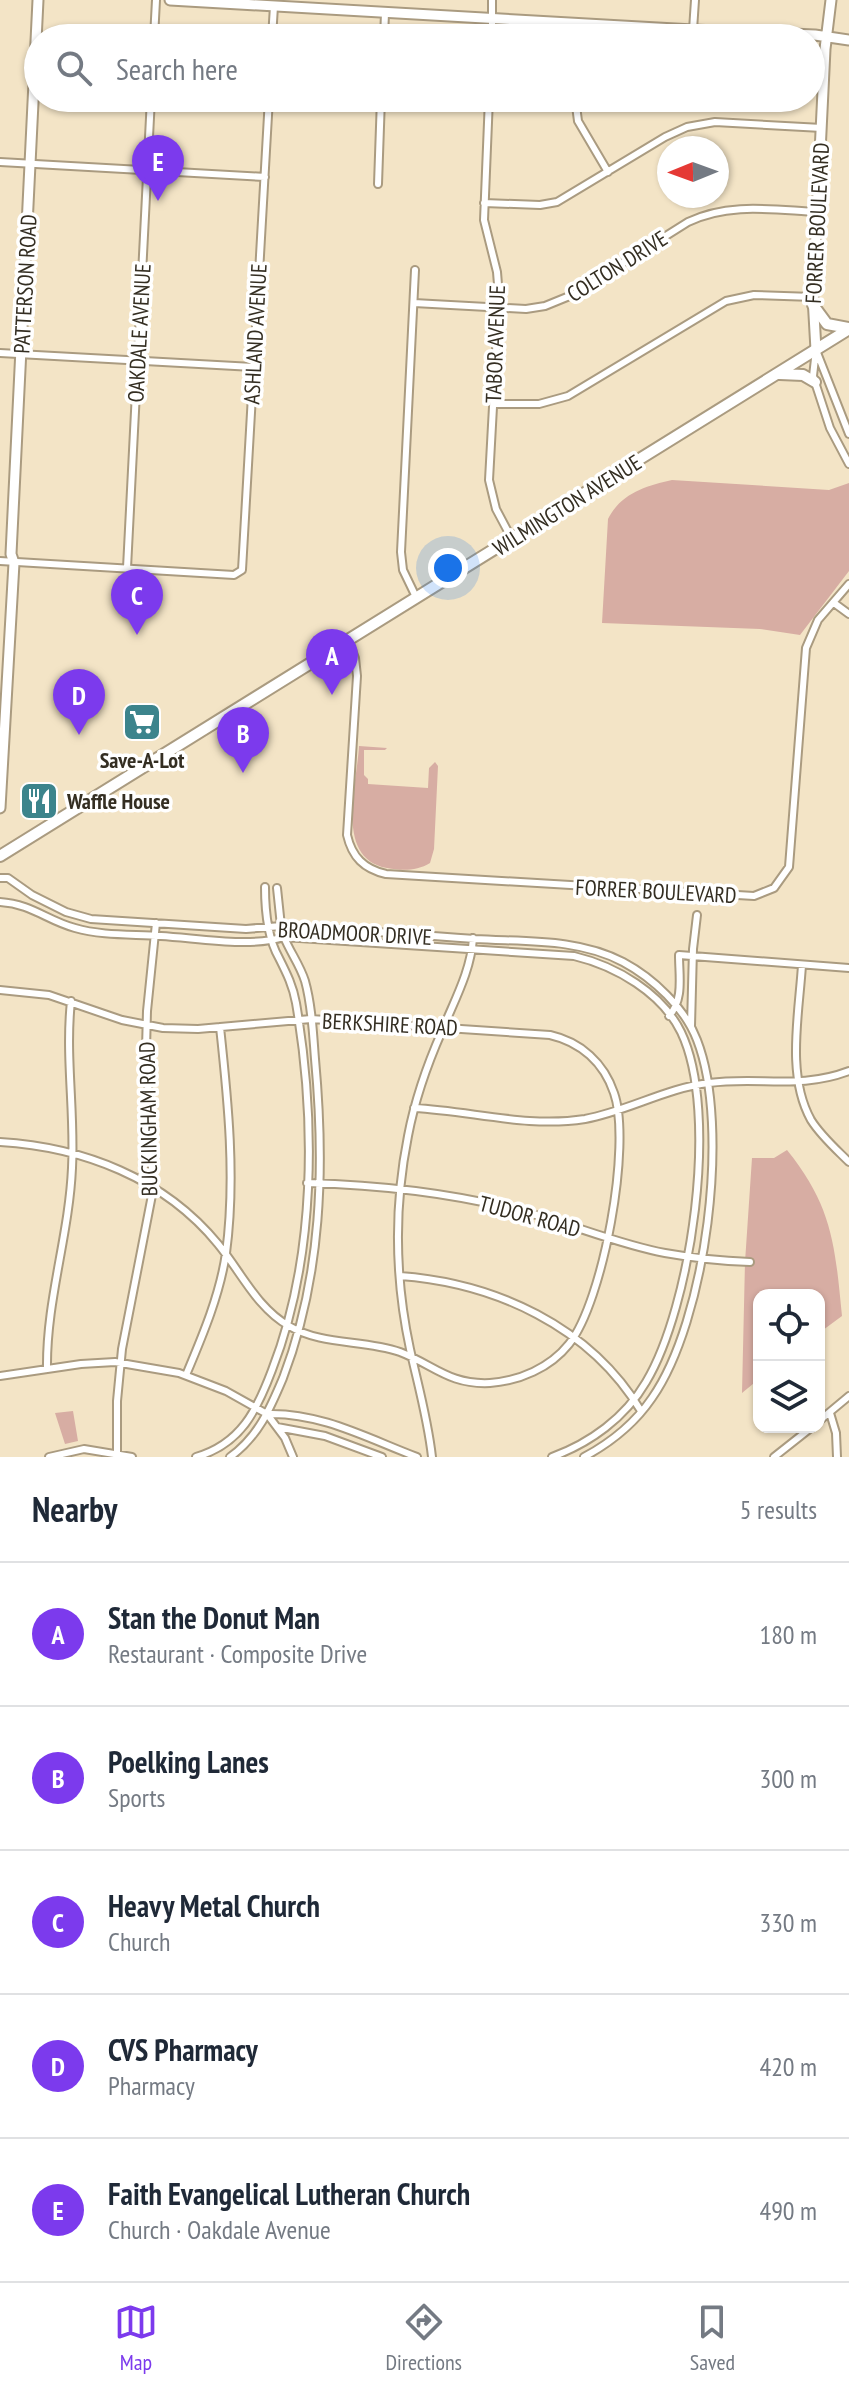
<!DOCTYPE html>
<html lang="en">
<head>
<meta charset="utf-8">
<style>
  body { margin:0; font-family:"PT Sans Narrow",sans-serif; background:#f6f6f7; color:#1f2937 }
  .controls { position:absolute; right:24px; bottom:24px; display:grid; overflow:hidden; border-radius:16px; box-shadow:0 2px 6px #0004 }
  .controls button { width:72px; height:72px; display:grid; place-items:center; padding:0; border:0; border-bottom:2px solid #e0e1e3; background:#fff; color:#1f2937; font:40px sans-serif }
  .compass { position:absolute; left:657px; top:136px; width:72px; height:72px; border-radius:50%; background:#fff; box-shadow:0 2px 6px #0004; rotate:269deg }
  .you { position:absolute; left:448px; top:568px; width:28px; height:28px; margin:-20px; border:6px solid #fff; border-radius:50%; background:#1a73e8; box-shadow:0 0 0 12px #1a73e833 }
  .badge { display:grid; place-items:center; width:52px; height:52px; border-radius:50%; background:#7c3aed; color:#fff; font-size:26px; font-weight:700 }
  .pin { position:absolute; translate:-50% -66px; filter:drop-shadow(0 2px 4px #0008) }
  .pin::after { content:''; position:absolute; top:42px; width:28px; height:24px; background:inherit; clip-path:polygon(0 0,100% 0,50% 100%) }
  .list { margin:0; padding:0; list-style:none }
  h2 { display:flex; justify-content:space-between; align-items:center; height:104px; margin:0; padding:0 32px; font-size:34px }
  h2 small { font-size:26px; font-weight:400; color:#747a83 }
  .list li { display:grid; grid-template-columns:52px 1fr auto; gap:24px; align-items:center; box-sizing:border-box; height:144px; padding:0 32px; border-top:2px solid #e0e1e3 }
  .list b { display:block; font-size:30px; white-space:nowrap }
  .list p { margin:0; font-size:26px; white-space:nowrap; color:#747a83 }
  .list em { font-size:26px; font-style:normal; color:#747a83 }
  .icon { flex:none; width:44px; height:44px; fill:none; stroke:currentColor; stroke-width:2; stroke-linecap:round; stroke-linejoin:round }
  .map { position:relative; flex:none; width:849px; height:1457px; overflow:hidden }
  .search { position:absolute; background:#fff; box-shadow:0 2px 6px #0004; left:24px; right:24px; top:24px; height:88px; display:flex; align-items:center; gap:20px; box-sizing:border-box; padding:0 28px; border-radius:44px; color:#747a83; font-size:30px }
  .sheet { height:824px; background:#fff }
  nav { display:flex; justify-content:space-around; align-items:center; box-sizing:border-box; height:112px; border-top:2px solid #e0e1e3; background:#fff; font-size:22px; color:#747a83 }
  nav a { display:grid; justify-items:center; gap:4px }
  nav .on { color:#7c3aed }
  .map>svg:first-child { display:block }
  .green { fill:#d7ada3 }
  .lines { fill:none; stroke-linecap:round; stroke-linejoin:round }
  .street-casing { stroke:#aa9b80; stroke-width:10 }
  .secondary-casing { stroke:#aa9b80; stroke-width:13 }
  .primary-casing { stroke:#aa9b80; stroke-width:14 }
  .street { stroke:#fff; stroke-width:6 }
  .secondary { stroke:#fff; stroke-width:9 }
  .primary { stroke:#fff; stroke-width:10 }
  .labels { text-anchor:middle; stroke-width:7; stroke-linejoin:round; paint-order:stroke }
  .street-label { font-size:22px; fill:#342e22; stroke:#fff }
  .poi-label { font-size:22px; font-weight:bold; fill:#342e22; stroke:#fff }
</style>
</head>
<body>
<div class="map">
<svg width="849" height="1457" viewBox="0 0 849 1457">
  <rect width="100%" height="100%" fill="#f3e4c6"/>
  <path class="green" d="M672 480 829 490 849 483V571L800 635 760 629 602 623 608 519C621 493 646 486 672 480Z
    M359 746 387 748 385 750H364V775L368 779V784L428 788 429 768 435 762 438 766 434 849 430 863C417 871 402 871 387 868 334 858 357 785 359 746Z
    M787 1150C833 1207 835 1246 842 1316L819 1333V1295H759V1379L742 1393 745 1262 752 1158H774Z
    M73 1411 78 1441 65 1444 55 1413Z"/>
  <g class="lines">
    <defs>
      <path id="street" d="M492 0V38
        M693 30 695 0
        M154 38 156 0
        M272 38 274 6
        M384 38 385 13
        M578 38 579 23
        M489 98 484 220 497 272 499 297 489 480 496 509 512 539
        M575 98 578 121 608 172
        M0 162 265 177
        M378 184 381 98
        M484 203 540 205 557 202 665 137 687 127 715 122 822 128
        M415 270 401 552 403 570 416 597
        M414 303 526 309 545 306 572 295 688 222C729 202 774 210 817 212
        M816 350 813 376 830 428 849 464
        M816 350 849 434
        M0 353 253 367
        M494 404H539L568 396 726 301 754 295 813 297
        M0 561 234 575 242 570 269 98
        M127 568 151 98
        M834 603 849 614
        M348 640 355 658 357 676 347 835C352 857 364 869 386 874L754 896 774 888 789 867 806 648 818 620 849 584
        M0 878H8L32 895 66 912 91 919 246 929 281 926C346 930 410 934 475 939 524 942 578 938 623 962 653 978 685 1008 697 1040 731 1127 706 1321 652 1398 635 1423 610 1443 584 1457
        M277 888 281 926
        M0 902C32 904 46 920 75 928 102 936 133 934 161 936 197 938 250 948 284 937L574 956C616 966 662 993 681 1032 720 1113 691 1307 646 1382 625 1418 590 1443 552 1457
        M802 965C799 1014 786 1075 811 1120 821 1136 836 1149 849 1162
        M0 990 49 995 122 1020 163 1028 198 1029 311 1019 550 1035C581 1042 604 1063 614 1093 632 1144 603 1302 569 1344 550 1368 519 1381 490 1383 449 1385 434 1365 400 1352 363 1339 323 1346 289 1326 257 1308 241 1272 218 1244 164 1178 83 1147 0 1142
        M669 1016C684 999 679 977 679 955L849 968
        M691 1026 693 949 697 915
        M414 1108C472 1111 527 1128 585 1119 628 1111 666 1088 709 1083 759 1076 799 1090 849 1071
        M307 1183C380 1185 454 1193 525 1212 572 1224 617 1244 665 1253 693 1258 722 1261 750 1262
        M400 1276C495 1283 590 1326 641 1411
        M47 1369C46 1301 69 1236 72 1168 75 1112 65 1057 71 1001
        M186 1375C202 1337 220 1295 226 1253 236 1179 228 1101 220 1027
        M0 1376 81 1364 115 1362 179 1373 226 1391 267 1414 285 1438 293 1457
        M830 1413 836 1433 837 1457
        M267 1414C320 1412 369 1439 417 1457
        M819 1421 849 1396
        M277 1427 325 1436 382 1457
        M49 1457 84 1449 132 1457
        M117 1457V1401L122 1349 152 1195V1158L146 1049 147 1011 156 923
        M196 1457C241 1444 257 1410 272 1370 316 1257 316 1121 296 1003 293 986 287 974 279 958 267 937 265 911 265 887
        M230 1457C258 1437 270 1409 283 1378 322 1276 325 1167 315 1059 313 1034 312 1006 305 981 300 965 290 952 284 937
        M432 1457C428 1420 418 1385 410 1349 395 1279 394 1206 408 1136 415 1099 427 1065 442 1031 454 1001 471 971 473 938
        M774 1457 812 1427"/>
      <path id="secondary" d="M170 0 693 30 815 35 849 40
        M816 350 813 297 825 49 831 0
        M0 808 14 563 11 554 38 0"/>
      <path id="primary" d="M813 305 827 324 849 328
        M780 374 803 375 815 382
        M0 856 849 329"/>
    </defs>
    <use href="#street" class="street-casing"/>
    <use href="#secondary" class="secondary-casing"/>
    <use href="#primary" class="primary-casing"/>
    <use href="#street" class="street"/>
    <use href="#secondary" class="secondary"/>
    <use href="#primary" class="primary"/>
  </g>
  <defs>
    <symbol id="supermarket-square" viewBox="-11 -11 22 22"><rect x="-9" y="-9" width="18" height="18" rx="4" fill="#3c848c" stroke="#fff"/><path d="M-6-5.5h2.5l.6 2H6L4.5 2H-2.5L-4.4-4H-6ZM-1.5 3.2a1.3 1.3 0 1 0 .1 0ZM3 3.2a1.3 1.3 0 1 0 .1 0Z" fill="#fff"/></symbol>
    <symbol id="restaurant-square" viewBox="-11 -11 22 22"><rect x="-9" y="-9" width="18" height="18" rx="4" fill="#3c848c" stroke="#fff"/><path d="M-5-6h1v4h1v-4h1v4h1v-4h1v5L-1.5 .5V6h-2V.5L-5-1ZM5-6V6H3V1.5H1.5Q1.5-4 5-6Z" fill="#fff"/></symbol>
  </defs>
  <g fill-rule="evenodd">
    <use href="#supermarket-square" x="120" y="700" width="44" height="44"/>
    <use href="#restaurant-square" x="17" y="779" width="44" height="44"/>
  </g>
  <g class="labels">
    <g class="street-label">
      <text transform="translate(817 223) rotate(-87)" y="8">FORRER BOULEVARD</text>
      <text transform="translate(617 266) rotate(-32)" y="8">COLTON DRIVE</text>
      <text transform="translate(25 284) rotate(-87)" y="8">PATTERSON ROAD</text>
      <text transform="translate(139 333) rotate(-87)" y="8">OAKDALE AVENUE</text>
      <text transform="translate(255 334) rotate(-87)" y="8">ASHLAND AVENUE</text>
      <text transform="translate(495 344) rotate(-88)" y="8">TABOR AVENUE</text>
      <text transform="translate(567 505) rotate(-32)" y="8">WILMINGTON AVENUE</text>
      <text transform="translate(656 891) rotate(3)" y="8">FORRER BOULEVARD</text>
      <text transform="translate(355 933) rotate(3)" y="8">BROADMOOR DRIVE</text>
      <text transform="translate(390 1024) rotate(3)" y="8">BERKSHIRE ROAD</text>
      <text transform="translate(148 1119) rotate(-91)" y="8">BUCKINGHAM ROAD</text>
      <text transform="translate(530 1216) rotate(15)" y="8">TUDOR ROAD</text>
    </g>
    <g class="poi-label">
      <text x="142" y="768">Save-A-Lot</text>
      <text x="67" y="809" text-anchor="start">Waffle House</text>
    </g>
  </g>
</svg>
<div class="controls">
<button><svg class="icon" aria-label="locate" viewBox="0 0 24 24"><circle cx="12" cy="12" r="6"/><path d="M12 2v4M12 18v4M2 12h4M18 12h4"/></svg></button>
<button><svg class="icon" aria-label="layers" viewBox="0 0 24 24"><path d="M12 4l9 5-9 5-9-5zM3 14l9 5 9-5"/></svg></button>
</div>
<svg class="compass" viewBox="-18 -18 36 36"><path d="M0-13l5 13h-10z" fill="#e53935"/><path d="M0 13l5-13h-10z" fill="#747a83"/></svg>
<div class="you"></div>
<div class="pin badge" style="left:332px;top:695px">A</div>
<div class="pin badge" style="left:243px;top:773px">B</div>
<div class="pin badge" style="left:137px;top:635px">C</div>
<div class="pin badge" style="left:79px;top:735px">D</div>
<div class="pin badge" style="left:158px;top:201px">E</div>
<div class="search"><svg class="icon" aria-label="search" viewBox="0 0 24 24"><circle cx="10" cy="10" r="6"/><path d="M15 15l6 6"/></svg>Search here</div>
</div>
<section class="sheet">
<h2>Nearby<small>5 results</small></h2>
<ul class="list">
<li><span class="badge">A</span><div><b>Stan the Donut Man</b><p>Restaurant · Composite Drive</p></div><em>180 m</em></li>
<li><span class="badge">B</span><div><b>Poelking Lanes</b><p>Sports</p></div><em>300 m</em></li>
<li><span class="badge">C</span><div><b>Heavy Metal Church</b><p>Church</p></div><em>330 m</em></li>
<li><span class="badge">D</span><div><b>CVS Pharmacy</b><p>Pharmacy</p></div><em>420 m</em></li>
<li><span class="badge">E</span><div><b>Faith Evangelical Lutheran Church</b><p>Church · Oakdale Avenue</p></div><em>490 m</em></li>
</ul>
</section>
<nav>
<a class="on"><svg class="icon" aria-label="map" viewBox="0 0 24 24"><path d="M3 6l6-2 6 2 6-2v14l-6 2-6-2-6 2zM9 4v14M15 6v14"/></svg>Map</a>
<a><svg class="icon" aria-label="directions" viewBox="0 0 24 24"><path d="M12 3l9 9-9 9-9-9zM9 14v-3h6M13 9l2 2-2 2"/></svg>Directions</a>
<a><svg class="icon" aria-label="saved" viewBox="0 0 24 24"><path d="M7 4h10v16l-5-4-5 4z"/></svg>Saved</a>
</nav>
</body>
</html>
